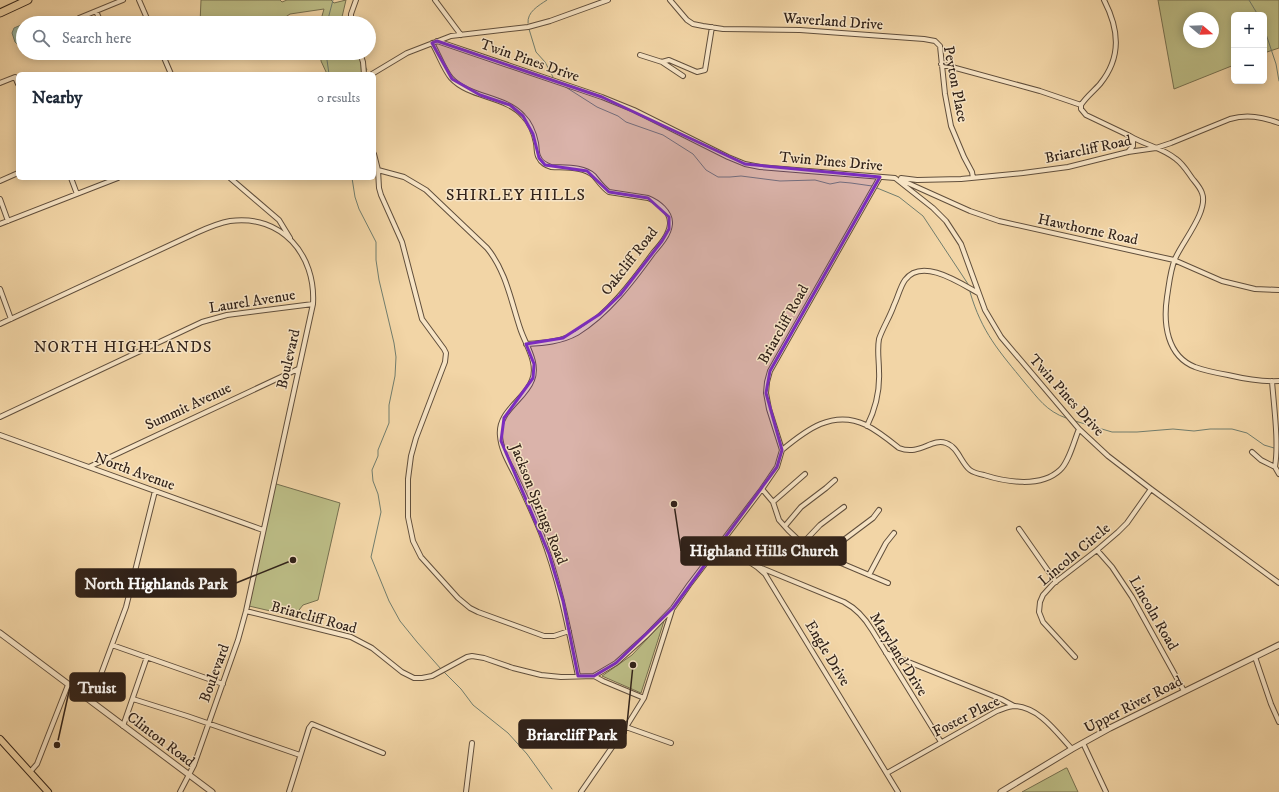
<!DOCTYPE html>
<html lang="en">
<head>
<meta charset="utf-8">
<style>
  body { margin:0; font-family:"IM FELL DW Pica",serif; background:#f2f2f3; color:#1f2937 }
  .controls { position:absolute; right:12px; top:12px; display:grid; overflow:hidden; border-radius:6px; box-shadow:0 2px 10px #0003 }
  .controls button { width:36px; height:36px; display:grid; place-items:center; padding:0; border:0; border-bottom:1px solid #e0e1e3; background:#fff; color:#1f2937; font:20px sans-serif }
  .compass { position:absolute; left:1183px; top:12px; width:36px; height:36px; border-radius:50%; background:#fff; box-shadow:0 2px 10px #0003; rotate:109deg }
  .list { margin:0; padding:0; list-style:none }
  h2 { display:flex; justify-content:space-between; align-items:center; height:52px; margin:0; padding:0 16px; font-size:17px }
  h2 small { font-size:13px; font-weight:400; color:#747a83 }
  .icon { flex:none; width:22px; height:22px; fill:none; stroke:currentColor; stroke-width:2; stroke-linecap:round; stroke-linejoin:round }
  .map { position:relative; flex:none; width:1279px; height:792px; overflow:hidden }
  .search { position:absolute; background:#fff; box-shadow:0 2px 10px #0003; left:16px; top:16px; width:360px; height:44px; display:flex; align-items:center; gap:10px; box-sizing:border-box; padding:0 14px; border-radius:22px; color:#747a83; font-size:15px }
  .panel { position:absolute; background:#fff; box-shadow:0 2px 10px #0003; left:16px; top:72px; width:360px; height:108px; border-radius:6px }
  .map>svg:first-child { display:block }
  .green { fill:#bcbd86; stroke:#767050; fill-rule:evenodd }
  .water { fill:#9bb9a5; stroke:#717d6d }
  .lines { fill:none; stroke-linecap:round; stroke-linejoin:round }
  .stream { stroke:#717d6d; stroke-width:1 }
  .minor-casing { stroke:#614f3c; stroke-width:6 }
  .tertiary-casing { stroke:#614f3c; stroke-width:7 }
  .trunk-casing { stroke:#312219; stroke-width:8 }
  .motorway-casing { stroke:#312219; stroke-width:9 }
  .minor { stroke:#f7e4c5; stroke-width:4 }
  .tertiary { stroke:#f7e4c5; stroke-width:5 }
  .trunk { stroke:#f2d5a6; stroke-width:6 }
  .motorway { stroke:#f2d5a6; stroke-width:7 }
  .marked { fill:#7b2cbf; fill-opacity:0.2; stroke:#7b2cbf; stroke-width:3; stroke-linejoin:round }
  .labels { text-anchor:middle; stroke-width:3; stroke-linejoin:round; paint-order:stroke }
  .street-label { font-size:15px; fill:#312219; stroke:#f7e4c5 }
  .neighbourhood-label { font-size:16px; letter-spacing:1px; fill:#312219; stroke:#f7e4c5 }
  .leader { fill:none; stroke:#312219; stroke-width:1.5 }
  .callout-dot { fill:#312219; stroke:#f7e4c5; stroke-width:1.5 }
  .callout { fill:#312219; stroke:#312219; stroke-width:1.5 }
  .callout-label { font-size:16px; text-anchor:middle; font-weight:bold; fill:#fff }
</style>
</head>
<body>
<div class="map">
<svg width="1279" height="792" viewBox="0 0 1279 792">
  <rect width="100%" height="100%" fill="#f2d5a6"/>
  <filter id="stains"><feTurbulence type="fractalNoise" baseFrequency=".005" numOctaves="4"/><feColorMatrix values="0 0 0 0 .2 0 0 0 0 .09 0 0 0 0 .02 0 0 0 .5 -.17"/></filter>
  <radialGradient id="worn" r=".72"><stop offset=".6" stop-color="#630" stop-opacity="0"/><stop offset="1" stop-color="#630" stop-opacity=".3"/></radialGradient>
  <path class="green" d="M201 0H280L282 2 287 0H331L334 3 346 0 342 17 344 23H320L324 9 290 14 284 18 288 23H200Z
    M1158 0H1279V48L1264 53V15H1234V65L1174 89ZM1189 18H1213V42H1189Z
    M321 53H358L367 70 358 74H327L321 61Z
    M273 483 340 503 318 600 303 605 295 615 279 613 249 606Z
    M664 621 641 693 602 676 632 655Z
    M1067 768 1078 792H1022L1066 768Z"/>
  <path class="water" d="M21 25 23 26V45L19 46 15 42 12 33 14 28Z"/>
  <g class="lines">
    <path class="stream" d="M1249 0 1258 15
      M327 23 333 0
      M528 23C527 12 538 6 547 0
      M1264 28 1276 64 1279 81
      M529 29 536 52 545 62 553 77
      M326 53 329 74
      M564 86 597 107 618 116 626 122 663 135 693 154 706 170 718 177H730L741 176 780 181 815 180 830 184 840 182 851 183 872 186
      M352 178 355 197 359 209 376 242V260L379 280 394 343 396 357 395 376 389 405V423L378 450V456L372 470 373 481 378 494 381 512 371 557 389 601 400 621 417 642 441 669
      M877 188 899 197 923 216 968 284
      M970 292C982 333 999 351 1025 383 1038 398 1046 411 1066 418
      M1075 421 1112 432H1137L1173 429 1194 431 1210 429H1232L1247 433 1264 445 1274 448
      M443 671 461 689 473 705 508 733 527 754 552 789"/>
    <defs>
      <path id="minor" d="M139 0 149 23
        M435 0 461 35
        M670 0 687 20 693 24 703 26 723 29 800 30 924 39 935 41 940 46 945 94 951 126 964 157 972 172 973 178
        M96 11 101 23
        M79 18 123 0
        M351 23V14L356 0
        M437 41 602 97 634 110 728 157 745 164 760 167 796 170 895 178 933 208 946 221 961 244 985 310 1001 337 1079 429 1108 456 1151 489 1279 583
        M432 43C438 53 444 70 451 78 469 98 506 96 523 116 530 123 534 133 536 143 537 148 536 154 539 158 541 163 546 165 551 167 565 168 583 166 594 176 599 182 603 188 609 192L648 198C658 202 671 212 670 224 669 235 660 245 653 253 632 282 608 314 577 333 561 342 543 343 526 344
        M162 53 171 74
        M360 53 363 62 364 74
        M640 55 662 62 669 60 697 72 705 70 712 27
        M662 62 683 76
        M941 64 1040 91 1081 105
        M372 74 407 53 451 36 528 27 550 21 608 0
        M0 83 15 77 18 84
        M1081 105C1086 97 1094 91 1100 84 1122 57 1119 29 1104 0
        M1081 105V109L1086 115 1130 136 1133 140V146L1128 152
        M1130 136C1145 145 1163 148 1176 159 1183 164 1187 171 1192 178 1195 182 1200 187 1202 193 1209 211 1182 242 1175 259 1170 271 1169 285 1167 297 1163 324 1167 356 1195 367 1206 371 1217 373 1228 375 1245 379 1261 382 1279 381
        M374 154 378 170 379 188 381 195 402 242 422 319 444 349 446 353 445 362 416 438 411 456 408 479V517L413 541 421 557 458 598 470 608 478 612 544 636H554L569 631
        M378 170 404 177 426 190 487 248C506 271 511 301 520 328 525 344 539 363 532 380 525 400 497 411 500 436 501 450 509 463 515 475 524 494 533 513 541 533 559 580 568 627 578 676
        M71 178 77 194
        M230 178 279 220 290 238
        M901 178 917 180 961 179 1023 173 1068 167 1128 152 1156 148 1171 143 1230 119C1247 114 1262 117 1279 123
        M901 180 970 211 999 221 1174 260 1222 281 1255 289 1279 290
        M0 181 18 173
        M0 199 8 221
        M0 224 118 178
        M0 289 11 319
        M0 324 196 233C207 228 218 223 230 221 282 214 316 255 313 304L246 611 238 640 194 765 180 792
        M1272 381C1274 408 1279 442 1275 467L1279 474
        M0 417 202 322 227 315 313 304
        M867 426C876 408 880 390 879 371 879 360 877 350 879 339 883 327 890 317 894 305 898 297 900 287 905 280 922 257 960 283 978 293
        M0 435 263 530
        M782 450C806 430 833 409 866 425 878 431 889 440 899 448 920 456 931 438 946 443 958 447 961 463 970 470 974 473 979 474 984 475 1006 482 1041 488 1060 470 1069 462 1074 441 1079 429
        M1252 452 1261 460 1275 467
        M89 467 298 369
        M762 489 773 502 779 520 788 530 808 549 888 583
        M773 502 805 474
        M785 526 801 507 826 488 835 480
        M1019 529 1056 582
        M721 543 757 567 765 574 898 792
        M802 544 820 525 844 507
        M1097 550 1112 567 1132 597 1184 691
        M828 558 841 542 873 518 879 510
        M759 567 844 602C857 609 865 618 872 630L941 742
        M869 575 886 543 894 533
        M246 611 351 637 372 648 402 672 414 678H422L432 676 467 657 472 656 484 658 513 668 541 675 561 677 594 676 616 663 646 636 673 608 689 585 762 489 777 467 782 450 769 409 766 393 767 382 770 371 880 177
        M112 645 223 684
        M886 653 1001 699 1014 706
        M1075 657 1043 622 1039 612 1040 602 1043 595 1053 584 1097 550 1118 532 1127 523 1151 489
        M1255 657 1271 704 1279 722
        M594 676 603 681 644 698
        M133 699 187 716 300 755
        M91 701 126 607 155 491
        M123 726 147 657
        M626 727 671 743
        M1083 743 1106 792
        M30 772 37 764 68 685
        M887 773 997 711C1003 709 1009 706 1015 706 1040 708 1056 732 1072 749
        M289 792 309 728 312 724 383 753
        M466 792 472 743
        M581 792 626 727 644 698 672 610"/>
      <path id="tertiary" d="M0 633 212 792
        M1001 792 1072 749 1110 728 1279 645"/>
      <path id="trunk" d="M0 739 48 792"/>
      <path id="motorway" d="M0 13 28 0"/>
    </defs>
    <use href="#minor" class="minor-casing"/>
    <use href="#tertiary" class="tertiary-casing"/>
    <use href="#trunk" class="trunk-casing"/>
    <use href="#motorway" class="motorway-casing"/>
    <use href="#minor" class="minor"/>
    <use href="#tertiary" class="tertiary"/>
    <use href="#trunk" class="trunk"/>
    <use href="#motorway" class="motorway"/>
  </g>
  <path class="marked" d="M437 41 602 97 745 164 880 177 770 371 766 393 782 450 777 467 673 608 616 663 594 676H578L563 601 549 554 501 441 504 418 533 378 534 364 526 344 563 338 600 314 620 295 662 241 669 229V217L648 198 609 192 587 171 545 165 539 158 533 134 523 116 510 105 480 95 452 79 432 43Z"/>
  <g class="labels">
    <g class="street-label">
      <text transform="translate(833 21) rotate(4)" y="5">Waverland Drive</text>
      <text transform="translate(530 60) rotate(19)" y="5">Twin Pines Drive</text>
      <text transform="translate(956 84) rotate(79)" y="5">Peyton Place</text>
      <text transform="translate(1088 149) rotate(-12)" y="5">Briarcliff Road</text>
      <text transform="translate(831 161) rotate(5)" y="5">Twin Pines Drive</text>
      <text transform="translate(1088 229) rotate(12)" y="5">Hawthorne Road</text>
      <text transform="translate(629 261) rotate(-52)" y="5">Oakcliff Road</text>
      <text transform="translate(252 301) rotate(-9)" y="5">Laurel Avenue</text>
      <text transform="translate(783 324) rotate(-61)" y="5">Briarcliff Road</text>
      <text transform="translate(288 359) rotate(-77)" y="5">Boulevard</text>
      <text transform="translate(1067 395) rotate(48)" y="5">Twin Pines Drive</text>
      <text transform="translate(188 406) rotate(-25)" y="5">Summit Avenue</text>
      <text transform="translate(135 471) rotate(20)" y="5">North Avenue</text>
      <text transform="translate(539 504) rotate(68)" y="5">Jackson Springs Road</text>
      <text transform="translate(1074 554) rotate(-40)" y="5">Lincoln Circle</text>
      <text transform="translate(1154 613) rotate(60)" y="5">Lincoln Road</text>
      <text transform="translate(314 617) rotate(15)" y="5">Briarcliff Road</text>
      <text transform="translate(828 653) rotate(59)" y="5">Engle Drive</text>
      <text transform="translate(899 654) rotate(58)" y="5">Maryland Drive</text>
      <text transform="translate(214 673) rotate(-70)" y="5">Boulevard</text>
      <text transform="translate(1133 704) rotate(-27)" y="5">Upper River Road</text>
      <text transform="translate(966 716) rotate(-27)" y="5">Foster Place</text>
      <text transform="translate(161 739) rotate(37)" y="5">Clinton Road</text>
    </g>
    <g class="neighbourhood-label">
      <text x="516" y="200">SHIRLEY HILLS</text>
      <text x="123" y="352">NORTH HIGHLANDS</text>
    </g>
  </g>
  <path class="leader" d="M674 504L681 551M293 560L236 583M57 745L70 687M633 665L626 734"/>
  <g class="callout-dot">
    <circle cx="674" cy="504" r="4"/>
    <circle cx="293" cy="560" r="4"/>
    <circle cx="57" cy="745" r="4"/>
    <circle cx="633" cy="665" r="4"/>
  </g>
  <g class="callout">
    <rect x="681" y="537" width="165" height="28" rx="4"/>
    <rect x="76" y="569" width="160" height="28" rx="4"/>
    <rect x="70" y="673" width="55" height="28" rx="4"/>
    <rect x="519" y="720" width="107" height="28" rx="4"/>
  </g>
  <g class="callout-label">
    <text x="764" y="556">Highland Hills Church</text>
    <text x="156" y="589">North Highlands Park</text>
    <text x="97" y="693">Truist</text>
    <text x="572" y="740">Briarcliff Park</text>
  </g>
  <rect width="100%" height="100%" filter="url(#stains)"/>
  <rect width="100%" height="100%" fill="url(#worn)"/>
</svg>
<div class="controls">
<button>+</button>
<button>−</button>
</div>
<svg class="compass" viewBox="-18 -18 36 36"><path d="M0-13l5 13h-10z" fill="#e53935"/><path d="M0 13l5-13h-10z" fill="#747a83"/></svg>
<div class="search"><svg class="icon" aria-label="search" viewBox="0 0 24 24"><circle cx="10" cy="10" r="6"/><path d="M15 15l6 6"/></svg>Search here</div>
<section class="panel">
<h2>Nearby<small>0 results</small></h2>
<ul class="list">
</ul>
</section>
</div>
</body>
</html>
